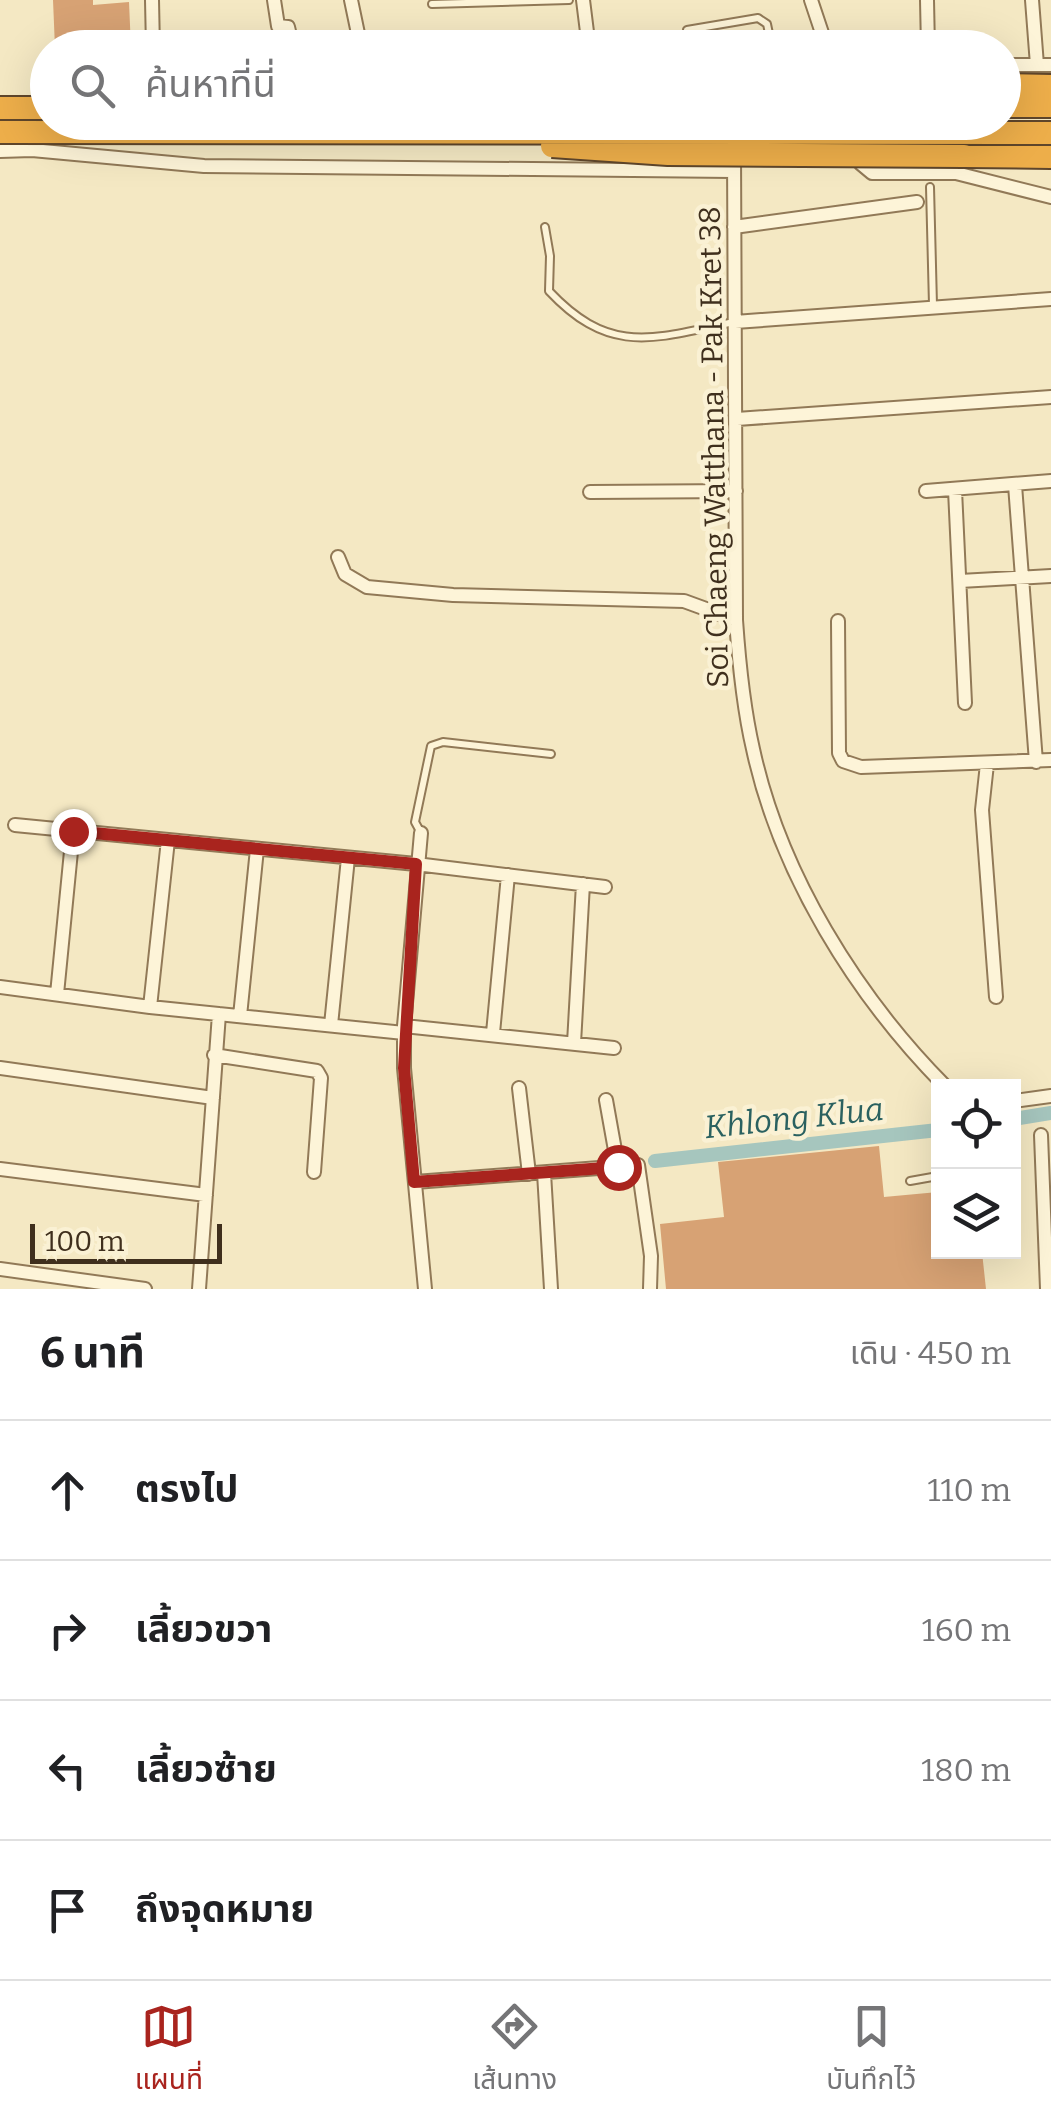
<!DOCTYPE html>
<html lang="th">
<head>
<meta charset="utf-8">
<style>
  body { margin:0; font-family:Bitter,"Noto Sans Thai",serif; background:#f2f2f2; color:#202124 }
  .controls { position:absolute; right:30px; bottom:30px; display:grid; overflow:hidden; border-radius:0px; box-shadow:0 10px 40px #0002 }
  .controls button { width:90px; height:90px; display:grid; place-items:center; padding:0; border:0; border-bottom:2px solid #e0e0e0; background:#fff; color:#202124; font:50px sans-serif }
  .scale { position:absolute; left:30px; bottom:25px; width:192px; box-sizing:border-box; padding-left:10px; border:5px solid #3f2f1d; border-top:0; font-size:28px; line-height:35px; white-space:nowrap; color:#3f2f1d; -webkit-text-stroke:8px #faf1d4; paint-order:stroke }
  .stop { position:absolute; width:30px; height:30px; margin:-22px; border:8px solid #a9241e; border-radius:50%; background:#fff }
  .stop.end { background:#a9241e; border-color:#fff; box-shadow:0 2px 10px #0008 }
  .list { margin:0; padding:0; list-style:none }
  h2 { display:flex; justify-content:space-between; align-items:center; height:130px; margin:0; padding:0 40px; font-size:42px }
  h2 small { font-size:32px; font-weight:400; color:#757577 }
  .list li { display:grid; grid-template-columns:65px 1fr auto; gap:30px; align-items:center; box-sizing:border-box; height:140px; padding:0 40px; border-top:2px solid #e0e0e0 }
  .list b { display:block; font-size:38px; white-space:nowrap }
  .list em { font-size:32px; font-style:normal; color:#757577 }
  .icon { flex:none; width:55px; height:55px; fill:none; stroke:currentColor; stroke-width:2; stroke-linecap:round; stroke-linejoin:round }
  .map { position:relative; flex:none; width:1051px; height:1289px; overflow:hidden }
  .search { position:absolute; background:#fff; box-shadow:0 10px 40px #0002; left:30px; right:30px; top:30px; height:110px; display:flex; align-items:center; gap:25px; box-sizing:border-box; padding:0 35px; border-radius:55px; color:#757577; font-size:38px }
  .sheet { height:690px; background:#fff }
  nav { display:flex; justify-content:space-around; align-items:center; box-sizing:border-box; height:140px; border-top:2px solid #e0e0e0; background:#fff; font-size:28px; color:#757577 }
  nav a { display:grid; justify-items:center; gap:5px }
  nav .on { color:#a9241e }
  .map>svg:first-child { display:block }
  .lines { fill:none; stroke-linecap:round; stroke-linejoin:round }
  .canal { stroke:#a6c6be; stroke-width:14 }
  .building { fill:#d7a274 }
  .service-casing { stroke:#917957; stroke-width:10 }
  .minor-casing { stroke:#917957; stroke-width:16 }
  .motorway-casing { stroke:#5f462b; stroke-width:26 }
  .service { stroke:#fdf4d8; stroke-width:6 }
  .minor { stroke:#fdf4d8; stroke-width:12 }
  .motorway { stroke:#edae4a; stroke-width:22 }
  .motorway-bridge-casing { stroke:#5f462b; stroke-width:26; stroke-linecap:butt }
  .motorway-bridge { stroke:#edae4a; stroke-width:22 }
  .route { stroke:#a9241e; stroke-width:12 }
  .labels { text-anchor:middle; stroke-width:9; stroke-linejoin:round; paint-order:stroke }
  .street-label { font-size:30px; fill:#3f2f1d; stroke:#faf1d4 }
  .water-label { font-size:32px; font-style:italic; fill:#2a6160; stroke:#faf1d4 }
</style>
</head>
<body>
<div class="map">
<svg width="1051" height="1289" viewBox="0 0 1051 1289">
  <rect width="100%" height="100%" fill="#f4e8c3"/>
  <g class="lines">
    <path class="canal" d="M1014 1119 1051 1113
      M655 1161 938 1130"/>
  </g>
  <path class="building" d="M53 0H93V5L129 2 131 48H55Z
    M252 32V48H168V33Z
    M879 1146 884 1197 938 1192V1252H982L986 1289H666L660 1224 724 1217 718 1162Z"/>
  <g class="lines">
    <defs>
      <path id="service" d="M432 4 569 0
        M687 30 758 18 767 24 772 48
        M930 187 933 305
        M545 227 550 256 549 291C611 357 655 338 734 322
        M421 833 415 822 431 746 443 742 551 754
        M910 1181 938 1176"/>
      <path id="minor" d="M152 0 153 48
        M274 0 278 26 288 27 293 48
        M351 0 361 48
        M583 0 589 48
        M811 0 827 48
        M927 0 928 48
        M1032 0 1037 65
        M1004 65H1051
        M954 145 1024 144
        M734 150 736 620C739 663 743 706 753 749 780 874 856 996 945 1086
        M0 151 32 150 204 166 733 171
        M860 153V163L872 173H956L1051 197
        M734 227 917 202
        M735 322 1051 299
        M737 419 1051 397
        M1015 485 1036 762
        M955 490 965 703
        M926 491 1051 481
        M590 492 736 491
        M338 557 345 574 367 587 453 595 684 601 736 620
        M960 581 1051 576
        M838 621 839 753 843 761 861 767 1051 760
        M987 764 982 810 996 997
        M15 825 416 864 605 887
        M421 833 404 1026V1068L425 1289
        M0 987 150 1007 404 1033
        M57 994 73 831
        M150 1007 168 840
        M240 1016 257 849
        M331 1025 348 858
        M404 1026 614 1048
        M493 1033 508 875
        M574 1043 583 884
        M214 1055 317 1071 321 1078 314 1172
        M0 1068 213 1098
        M519 1088 529 1174
        M606 1100 618 1167
        M1014 1101 1051 1096
        M1041 1135 1047 1289
        M0 1169 206 1195
        M544 1173 551 1289
        M415 1182 638 1165 651 1256 650 1289
        M0 1269 145 1289
        M199 1289 219 1014"/>
      <path id="motorway" d="M1004 85 1051 86
        M1004 106H1051
        M0 108H48
        M964 156 1051 157"/>
    </defs>
    <use href="#service" class="service-casing"/>
    <use href="#minor" class="minor-casing"/>
    <use href="#motorway" class="motorway-casing"/>
    <use href="#service" class="service"/>
    <use href="#minor" class="minor"/>
    <use href="#motorway" class="motorway"/>
    <defs>
      <path id="motorway-bridge" d="M0 132 1051 133
        M552 146 668 154 964 156"/>
    </defs>
    <use href="#motorway-bridge" class="motorway-bridge-casing"/>
    <use href="#motorway-bridge" class="motorway-bridge"/>
  </g>
  <g class="lines">
    <path class="route" d="M73 831 416 864 404 1068 414 1182 618 1167"/>
  </g>
  <g class="labels">
    <g class="street-label">
      <text transform="translate(714 447) rotate(-91)" y="10">Soi Chaeng Watthana - Pak Kret 38</text>
    </g>
    <g class="water-label">
      <text transform="translate(794 1118) rotate(-6)" y="11">Khlong Klua</text>
    </g>
  </g>
</svg>
<div class="controls">
<button><svg class="icon" aria-label="locate" viewBox="0 0 24 24"><circle cx="12" cy="12" r="6"/><path d="M12 2v4M12 18v4M2 12h4M18 12h4"/></svg></button>
<button><svg class="icon" aria-label="layers" viewBox="0 0 24 24"><path d="M12 4l9 5-9 5-9-5zM3 14l9 5 9-5"/></svg></button>
</div>
<div class="scale">100 m</div>
<div class="stop" style="left:618px;top:1167px"></div>
<div class="stop end" style="left:73px;top:831px"></div>
<div class="search"><svg class="icon" aria-label="search" viewBox="0 0 24 24"><circle cx="10" cy="10" r="6"/><path d="M15 15l6 6"/></svg>ค้นหาที่นี่</div>
</div>
<section class="sheet">
<h2>6 นาที<small>เดิน · 450 m</small></h2>
<ul class="list">
<li><svg class="icon" aria-label="ahead" viewBox="0 0 24 24"><path d="M12 20V5M6 11l6-6 6 6"/></svg><div><b>ตรงไป</b></div><em>110 m</em></li>
<li><svg class="icon" aria-label="right" viewBox="0 0 24 24"><path d="M7 20v-9h11M14 6l5 5-5 5"/></svg><div><b>เลี้ยวขวา</b></div><em>160 m</em></li>
<li><svg class="icon" aria-label="left" viewBox="0 0 24 24"><path d="M17 20v-9H6M10 6l-5 5 5 5"/></svg><div><b>เลี้ยวซ้าย</b></div><em>180 m</em></li>
<li><svg class="icon" aria-label="arrive" viewBox="0 0 24 24"><path d="M6 21V4h12l-3 4 3 4H6"/></svg><div><b>ถึงจุดหมาย</b></div></li>
</ul>
</section>
<nav>
<a class="on"><svg class="icon" aria-label="map" viewBox="0 0 24 24"><path d="M3 6l6-2 6 2 6-2v14l-6 2-6-2-6 2zM9 4v14M15 6v14"/></svg>แผนที่</a>
<a><svg class="icon" aria-label="directions" viewBox="0 0 24 24"><path d="M12 3l9 9-9 9-9-9zM9 14v-3h6M13 9l2 2-2 2"/></svg>เส้นทาง</a>
<a><svg class="icon" aria-label="saved" viewBox="0 0 24 24"><path d="M7 4h10v16l-5-4-5 4z"/></svg>บันทึกไว้</a>
</nav>
</body>
</html>
